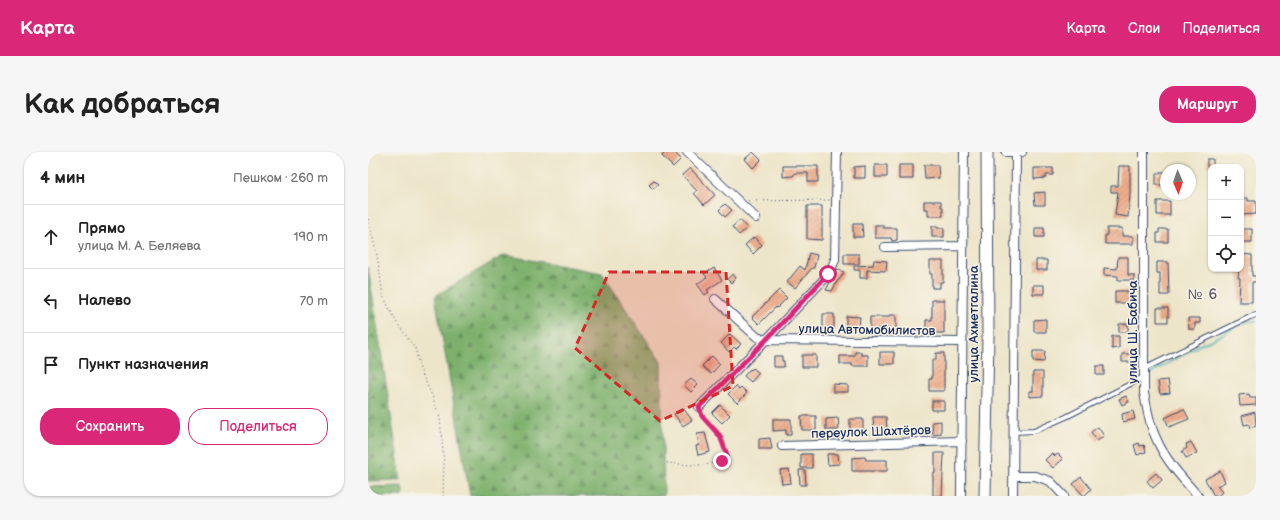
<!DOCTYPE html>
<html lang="ru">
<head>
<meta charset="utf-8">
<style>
  body { margin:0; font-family:"Balsamiq Sans",sans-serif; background:#f6f6f6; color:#222 }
  .controls { position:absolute; right:12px; top:12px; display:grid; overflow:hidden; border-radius:8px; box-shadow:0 1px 3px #0004 }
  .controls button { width:36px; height:36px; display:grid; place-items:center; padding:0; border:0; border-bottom:1px solid #e0e0e0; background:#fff; color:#222; font:20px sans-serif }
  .compass { position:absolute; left:792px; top:12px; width:36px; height:36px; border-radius:50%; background:#fff; box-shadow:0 1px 3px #0004; rotate:178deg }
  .stop { position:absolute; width:12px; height:12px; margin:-9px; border:3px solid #db2777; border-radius:50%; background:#fff }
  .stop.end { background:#db2777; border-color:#fff; box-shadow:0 1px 4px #0008 }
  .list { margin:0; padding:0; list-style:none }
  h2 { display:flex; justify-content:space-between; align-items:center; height:52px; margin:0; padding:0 16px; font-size:17px }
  h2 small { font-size:13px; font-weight:400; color:#767676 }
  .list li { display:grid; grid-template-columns:26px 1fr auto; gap:12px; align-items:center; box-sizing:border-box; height:64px; padding:0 16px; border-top:1px solid #e0e0e0 }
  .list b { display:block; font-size:15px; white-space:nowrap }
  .list p { margin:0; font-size:13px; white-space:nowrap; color:#767676 }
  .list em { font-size:13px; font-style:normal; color:#767676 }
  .actions { display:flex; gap:8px; padding:12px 16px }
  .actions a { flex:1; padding:9px 0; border:1px solid #db2777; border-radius:16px; text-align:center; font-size:14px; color:#db2777 }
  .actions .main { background:#db2777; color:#fff }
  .icon { flex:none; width:22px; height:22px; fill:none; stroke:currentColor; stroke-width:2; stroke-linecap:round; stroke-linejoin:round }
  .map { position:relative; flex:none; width:888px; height:344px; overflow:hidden; border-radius:16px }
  header { display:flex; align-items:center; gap:24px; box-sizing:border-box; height:56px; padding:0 20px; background:#db2777; color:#fff }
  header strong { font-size:19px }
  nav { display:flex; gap:22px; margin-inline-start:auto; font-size:14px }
  .intro { display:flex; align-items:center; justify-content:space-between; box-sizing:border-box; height:96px; padding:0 24px }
  h1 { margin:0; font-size:28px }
  .button { padding:10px 18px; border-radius:16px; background:#db2777; color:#fff; font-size:14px; font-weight:700 }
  main { display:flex; gap:24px; padding:0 24px }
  aside { flex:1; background:#fff; border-radius:16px; box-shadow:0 1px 3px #0004 }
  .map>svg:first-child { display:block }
  .forest { fill:url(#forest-firs); stroke:#4c7065 }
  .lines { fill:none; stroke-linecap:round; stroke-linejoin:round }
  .stream { stroke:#43b3ba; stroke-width:2 }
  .building { fill:url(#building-hatch) }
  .service-casing { stroke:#3a4a6e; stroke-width:6 }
  .minor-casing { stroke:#3a4a6e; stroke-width:10 }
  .secondary-casing { stroke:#3a4a6e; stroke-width:13 }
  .path { stroke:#3a4a6e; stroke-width:1; stroke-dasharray:1 3; stroke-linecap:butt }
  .service { stroke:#fff; stroke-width:4 }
  .minor { stroke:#fff; stroke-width:8 }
  .secondary { stroke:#fff; stroke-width:11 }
  .route { stroke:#db2777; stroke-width:5 }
  .marked { fill:#d62828; fill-opacity:0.2; stroke:#d62828; stroke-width:3; stroke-dasharray:8 5; stroke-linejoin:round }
  .labels { text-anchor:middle; stroke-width:3; stroke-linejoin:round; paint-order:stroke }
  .street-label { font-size:13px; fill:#1b2f5e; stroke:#f7f3e8 }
  .neighbourhood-label { font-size:14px; letter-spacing:1px; fill:#655b6d; stroke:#f7f3e8 }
</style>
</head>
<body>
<header>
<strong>Карта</strong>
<nav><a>Карта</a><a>Слои</a><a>Поделиться</a></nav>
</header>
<div class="intro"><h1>Как добраться</h1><a class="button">Маршрут</a></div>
<main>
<aside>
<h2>4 мин<small>Пешком · 260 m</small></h2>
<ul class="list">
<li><svg class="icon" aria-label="ahead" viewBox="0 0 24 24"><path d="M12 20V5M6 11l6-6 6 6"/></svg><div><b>Прямо</b><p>улица М. А. Беляева</p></div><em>190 m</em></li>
<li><svg class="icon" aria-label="left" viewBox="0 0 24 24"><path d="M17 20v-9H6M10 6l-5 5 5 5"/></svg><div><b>Налево</b></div><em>70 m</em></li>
<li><svg class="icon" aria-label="arrive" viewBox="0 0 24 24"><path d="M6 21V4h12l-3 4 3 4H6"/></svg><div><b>Пункт назначения</b></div></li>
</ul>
<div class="actions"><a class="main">Сохранить</a><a>Поделиться</a></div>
</aside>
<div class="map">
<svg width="888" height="344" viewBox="0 0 888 344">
  <defs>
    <pattern id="forest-firs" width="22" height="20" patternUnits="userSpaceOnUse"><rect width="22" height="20" fill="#7db06c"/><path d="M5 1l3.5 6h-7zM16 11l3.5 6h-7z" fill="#66905c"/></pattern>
    <pattern id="building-hatch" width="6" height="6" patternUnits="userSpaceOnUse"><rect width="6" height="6" fill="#eeac89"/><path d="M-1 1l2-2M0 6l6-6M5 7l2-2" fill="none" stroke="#c08c73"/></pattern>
  </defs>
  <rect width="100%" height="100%" fill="#f7f3e8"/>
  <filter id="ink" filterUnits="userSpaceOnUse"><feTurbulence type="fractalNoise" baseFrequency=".025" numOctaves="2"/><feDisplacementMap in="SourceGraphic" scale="8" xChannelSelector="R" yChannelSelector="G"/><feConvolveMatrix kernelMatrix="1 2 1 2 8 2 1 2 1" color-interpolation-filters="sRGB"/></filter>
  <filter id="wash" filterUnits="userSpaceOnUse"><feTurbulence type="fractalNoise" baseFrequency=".012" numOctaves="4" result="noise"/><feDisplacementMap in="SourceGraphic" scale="16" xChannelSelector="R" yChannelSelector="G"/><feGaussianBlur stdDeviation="0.9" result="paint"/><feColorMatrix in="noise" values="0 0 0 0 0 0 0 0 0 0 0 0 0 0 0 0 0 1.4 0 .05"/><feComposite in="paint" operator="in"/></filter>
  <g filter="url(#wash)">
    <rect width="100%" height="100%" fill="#ede5c9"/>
    <path class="forest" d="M136 103 234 121 293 210 296 344H102L67 144Z
      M0 115 33 328 0 329Z
      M34 334 36 344H0V335Z"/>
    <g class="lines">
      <path class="stream" d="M783 221 835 191C850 188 861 176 875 171 879 169 884 169 888 169"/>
    </g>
    <g id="blocks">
      <path class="building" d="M298 0H306L313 7 305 15 294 4Z
        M385 0 393 8 385 16 377 7Z
        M839 7H845V15H839Z
        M507 13H519V25H507Z
        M531 13H545V27H531Z
        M556 13H570L571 26 557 27Z
        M415 14H450V30H440V21H427L425 24 415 25Z
        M497 14V26H486V15Z
        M751 14H762V43L760 65 747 63 750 40H743V34H750Z
        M322 16 347 43 336 53 326 41 329 39 314 23Z
        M666 16H685V23H678V26L666 27Z
        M792 20H798V33H788V22H792Z
        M286 29 290 33 285 37 281 33Z
        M677 40V53H667L666 41Z
        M873 46H880V49H888V62L873 63Z
        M556 49H573V55H575V64H560V57H556Z
        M789 49H802V63H789Z
        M357 52 364 58 357 65 351 58Z
        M439 54H454V88L439 87Z
        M372 68 379 76 371 83 364 75Z
        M485 72H494L495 85H485Z
        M507 73H515V76H529V88L524 89 523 86H507Z
        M564 74H569V76H576V85H564Z
        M667 76H676V85H667Z
        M739 76H754V84H765V92H737V83H739Z
        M791 77H800V90H789V81H791Z
        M873 77H884V90H873Z
        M386 85 394 93 385 102 377 93Z
        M441 101 449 103 446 116H444L427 136 419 130 432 114 437 118Z
        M476 102H491V112H476Z
        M873 102 884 103V124H888V130H884V150H871L872 126H870L871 117H873Z
        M750 105H760V123H766V128H750V124L736 123V116L749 117Z
        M506 108 519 109 518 119 499 118V126H492V118H486V114L505 113Z
        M668 108H679V118H668Z
        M562 109H575V130H572V136H564V122H562Z
        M789 110H800L801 143H792V121H789Z
        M346 116 354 128 339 138 341 140 337 143 329 132 339 125 336 122Z
        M469 117 476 120 471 128H470L464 139 458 138Z
        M365 122 368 126 363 131 359 127Z
        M665 133H676V142H665Z
        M411 138 419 146 409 156 408 155 391 172 384 165Z
        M747 139H760V151H747Z
        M564 148H576V181H558V168H564Z
        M789 156H800V170H789Z
        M455 162H466V178H455Z
        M521 163H528V182H522L521 177H502V165H521Z
        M478 164 492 165 491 177H478Z
        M820 166H832V171H827V177H821Z
        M678 167V180H666V168Z
        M751 172H760V180H751Z
        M362 182 373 192 368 197 366 195 361 200 353 191Z
        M744 184H751V196L744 197Z
        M665 199H677L676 210 665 209Z
        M487 200H493V203H500V214H484V212H472V204H484L487 203Z
        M512 200H526V212H512Z
        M568 201H576V239H561V227H564V208H568Z
        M754 202H764V210H754Z
        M434 203H448V215H434Z
        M344 204 352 212 343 222 334 214Z
        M406 204H414V209H416V215H406Z
        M728 214H736V223H728Z
        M385 216 391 221 383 230 376 224 382 217 383 218Z
        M665 220H675V244L661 245V239H665Z
        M323 227 330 233 323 240 316 233Z
        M800 228 802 241 792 242 790 229Z
        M465 232 480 233V240H465Z
        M368 234 371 238 373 235 379 241 369 251 360 242Z
        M881 242 882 246H888V253L872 254 871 243Z
        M758 244 761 250 754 253 751 247Z
        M564 249H576V258H564Z
        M352 253 362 263 354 271 344 261Z
        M315 256 324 268 315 274 306 262Z
        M816 257 821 267 801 275 797 266Z
        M765 259 767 267 755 270 754 262Z
        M887 260 888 274 882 276 881 272 876 273 874 264Z
        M433 264H448V278H434Z
        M505 265H518L519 278 506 279Z
        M470 266 471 277H470V278H458V267Z
        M405 267H423V283H418V278L405 279Z
        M482 267H495V278L482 279Z
        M573 269V282L565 283 564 270Z
        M730 275 736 284 729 289 723 280Z
        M337 281 342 300 330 303 328 294 331 293 329 282Z
        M402 286 404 297H391V287Z
        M823 290 829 301 818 306 814 299 819 296 818 292Z
        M771 291 772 294 776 293 778 300 769 303 766 293Z
        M567 301H576L574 344H565V321H567Z
        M684 301 687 304 690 302 695 307 685 316 677 308Z
        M433 302H444V316H433Z
        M459 302H470L471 312 460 313Z
        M497 305 498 308H519V319H484V306Z
        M421 317 423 331 414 332 412 318Z
        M431 318H437L438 333H432Z
        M852 319 857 330 849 334 854 340 850 344H846L837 327Z
        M788 321 794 328 785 336 779 329Z
        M713 325 723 337 716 344 705 332Z"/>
    </g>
  </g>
  <g filter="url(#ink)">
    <use href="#blocks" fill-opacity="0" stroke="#3a4a6e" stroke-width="1"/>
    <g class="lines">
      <defs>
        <path id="service" d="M776 217 882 165 888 163
          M646 280 666 279 698 265 776 225"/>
        <path id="minor" d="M319 0 388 66
          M638 0H654
          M776 0V241C779 256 781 272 788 286 797 308 815 327 830 344
          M517 95 595 94
          M347 147 389 185 398 188 594 190
          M331 255 398 188 461 122 467 108 469 0
          M414 294 594 289
          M645 324H667L682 329 696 344
          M593 344 596 0
          M645 344 648 0"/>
        <path id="secondary" d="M617 344 620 184 619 0"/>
      </defs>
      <use href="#service" class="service-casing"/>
      <use href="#minor" class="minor-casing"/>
      <use href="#secondary" class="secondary-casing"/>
      <path class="path" d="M380 49 461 48
        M0 67 9 103 15 144 29 171 47 196 52 217 65 246 72 266 76 312 75 344
        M299 311C318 312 345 318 359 303L352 284 334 262"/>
      <use href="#service" class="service"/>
      <use href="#minor" class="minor"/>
      <use href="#secondary" class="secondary"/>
    </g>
  </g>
  <g class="lines" filter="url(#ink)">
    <path class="route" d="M354 309 359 303 352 284 334 264 331 255 398 188 460 122"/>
  </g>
  <path class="marked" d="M241 120H358L365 234 292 269 207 196Z"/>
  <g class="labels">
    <g class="street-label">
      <text transform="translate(605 172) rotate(-90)" y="5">улица Ахметгалина</text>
      <text transform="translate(499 177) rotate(1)" y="5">улица Автомобилистов</text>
      <text transform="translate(764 180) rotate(-90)" y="5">улица Ш. Бабича</text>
      <text transform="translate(503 279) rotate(-2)" y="5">переулок Шахтёров</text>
    </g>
    <g class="neighbourhood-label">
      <text x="835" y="147">№ 6</text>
    </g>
  </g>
</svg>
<div class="controls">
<button>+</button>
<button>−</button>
<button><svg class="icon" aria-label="locate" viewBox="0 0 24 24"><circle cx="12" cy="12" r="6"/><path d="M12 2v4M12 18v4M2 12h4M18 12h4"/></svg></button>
</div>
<svg class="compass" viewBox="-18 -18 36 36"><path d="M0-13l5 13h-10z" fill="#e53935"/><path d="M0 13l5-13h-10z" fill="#767676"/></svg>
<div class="stop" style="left:460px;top:122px"></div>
<div class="stop end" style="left:354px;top:309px"></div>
</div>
</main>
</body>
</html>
